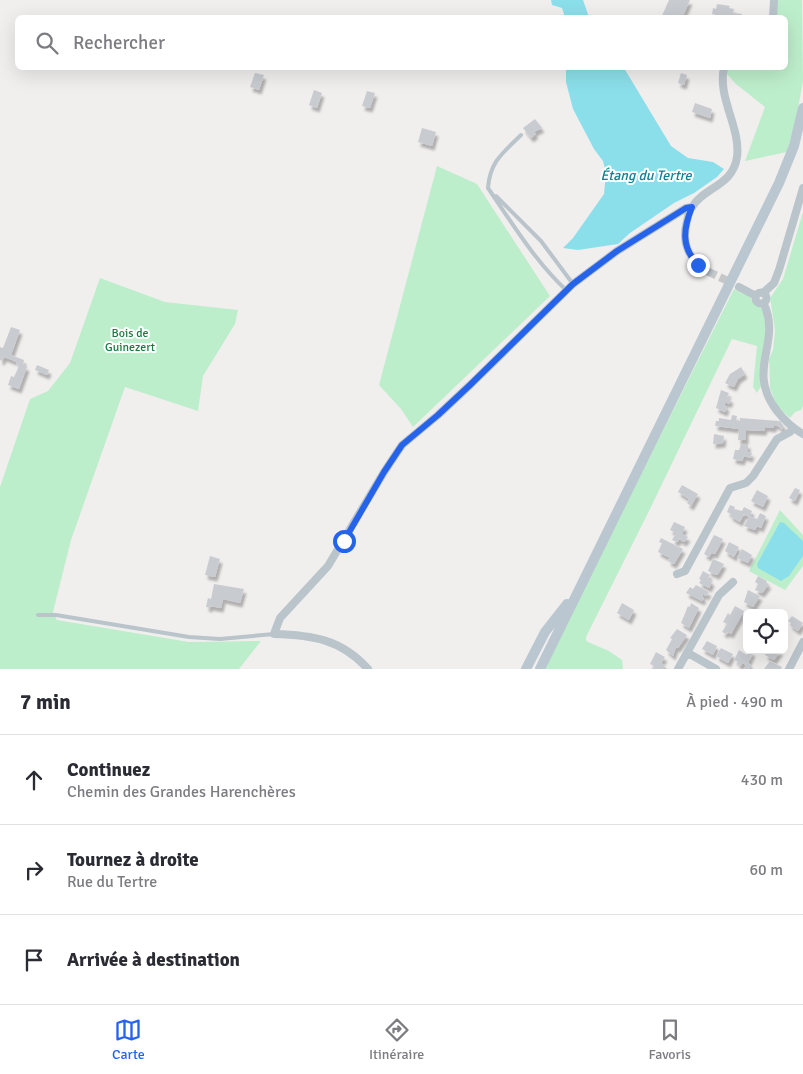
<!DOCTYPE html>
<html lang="fr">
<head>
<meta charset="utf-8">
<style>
  body { margin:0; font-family:Signika,sans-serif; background:#f2f2f3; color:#2b2b33 }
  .controls { position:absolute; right:15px; bottom:15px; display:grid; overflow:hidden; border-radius:8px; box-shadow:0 5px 20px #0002 }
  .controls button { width:45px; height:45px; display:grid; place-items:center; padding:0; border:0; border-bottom:1px solid #e1e1e2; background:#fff; color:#2b2b33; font:25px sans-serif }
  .stop { position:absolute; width:15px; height:15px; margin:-11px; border:4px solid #2563eb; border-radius:50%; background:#fff }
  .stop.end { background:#2563eb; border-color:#fff; box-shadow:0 1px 5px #0008 }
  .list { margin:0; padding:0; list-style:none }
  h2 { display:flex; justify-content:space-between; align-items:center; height:65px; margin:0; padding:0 20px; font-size:21px }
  h2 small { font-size:16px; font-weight:400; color:#7c7c81 }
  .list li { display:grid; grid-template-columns:32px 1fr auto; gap:15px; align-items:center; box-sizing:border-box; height:90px; padding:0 20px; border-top:1px solid #e1e1e2 }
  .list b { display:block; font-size:19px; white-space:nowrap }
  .list p { margin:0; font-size:16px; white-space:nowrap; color:#7c7c81 }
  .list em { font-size:16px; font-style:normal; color:#7c7c81 }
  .icon { flex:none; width:28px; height:28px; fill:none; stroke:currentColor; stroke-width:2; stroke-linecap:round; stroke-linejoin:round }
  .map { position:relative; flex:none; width:803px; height:669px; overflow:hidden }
  .search { position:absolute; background:#fff; box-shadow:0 5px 20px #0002; left:15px; right:15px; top:15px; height:55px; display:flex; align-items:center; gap:12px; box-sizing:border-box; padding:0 18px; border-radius:8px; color:#7c7c81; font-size:19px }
  .sheet { height:335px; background:#fff }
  nav { display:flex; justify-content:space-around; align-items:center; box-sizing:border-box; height:70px; border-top:1px solid #e1e1e2; background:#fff; font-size:14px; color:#7c7c81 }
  nav a { display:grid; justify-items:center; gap:2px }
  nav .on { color:#2563eb }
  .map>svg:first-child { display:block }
  .green { fill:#bdeecb }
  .water { fill:#8bdfea }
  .building { fill:#c8ccd1; filter:url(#shadow) }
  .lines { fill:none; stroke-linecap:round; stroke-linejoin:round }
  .street-tunnel { stroke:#c6c7c9; stroke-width:8; stroke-dasharray:8 4; stroke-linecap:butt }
  .lane { stroke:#bac4cb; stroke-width:4 }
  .street { stroke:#bac4cb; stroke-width:8 }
  .secondary { stroke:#bac7d0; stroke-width:10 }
  .route { stroke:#2563eb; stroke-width:6 }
  .labels { text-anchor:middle; stroke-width:4; stroke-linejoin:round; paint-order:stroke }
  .park-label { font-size:12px; fill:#187c41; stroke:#fff }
  .water-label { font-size:14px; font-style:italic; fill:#0f8190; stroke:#fff }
</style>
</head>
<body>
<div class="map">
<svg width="803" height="669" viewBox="0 0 803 669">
  <defs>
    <filter id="shadow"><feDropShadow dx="2.5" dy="4.5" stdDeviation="1" flood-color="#0004"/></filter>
  </defs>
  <rect width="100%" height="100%" fill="#f1eeee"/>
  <path class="green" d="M776 0H802L803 81 795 125 787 152 745 161 765 107 736 84 727 74V68H786V18L775 17Z
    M437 166 477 184 550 296 413 427 401 409 379 385Z
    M803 212V406L801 410 795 412 790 418 777 406 770 388 769 359 773 350 775 330 770 298 783 279Z
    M100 278 165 302 238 310 235 324 203 376 198 411 125 387 71 540 53 612 57 620 189 642 261 641 239 669H0V487L30 399 48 391 70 363Z
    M734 289 743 294 744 292 764 311 767 323 761 363V386L757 393 753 387 757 346 732 339 649 511 586 637V640L588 642 609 651 622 660 623 669H543Z
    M780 510 803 535V566L785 590 749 571Z"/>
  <path class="water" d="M551 0H583L589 17H563L564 14 562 8 552 5Z
    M566 68H624L671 146 688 158 713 162 724 169 717 177 694 193 674 203 630 233 618 244 578 250 563 248 573 238 604 194 606 173 603 161 594 149 573 109 566 82Z
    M780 522 784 523 803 541V556L789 576 781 581 758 568 757 564Z"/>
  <path class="building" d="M669 0H690L682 18H661Z
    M717 4 730 6 729 8 734 9 733 13 742 14 741 18H715L716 15 712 14 713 8 716 9Z
    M255 73 264 75 259 90 250 87Z
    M681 73 687 75 684 85 678 83Z
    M314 90 322 93 317 108 309 105Z
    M367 91 375 93 370 108 362 106Z
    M695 103 712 109 710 118 692 112Z
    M535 119 542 128 534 132 536 134 531 138 523 128Z
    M422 128 436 132 432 146 418 142Z
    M11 327 20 330 11 355 24 360 23 365 27 367 19 389 8 385 11 376 14 377 19 366 16 365 17 362 4 357 2 361 0 360V347L3 348Z
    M37 365 49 370 47 375 35 370Z
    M741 367 745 374 738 379 734 387 725 383 730 374Z
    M721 390 729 393 727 397 731 399 729 404 726 402 724 405 727 407 725 412 716 408Z
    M732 415 737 416 736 420 740 421V418L780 421 783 425 782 430 777 425H774V428L765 427 764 431 746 430V440H738L739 429 715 426 716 421H719V418L731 420Z
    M714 434 724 436 723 443 713 444Z
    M741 444H748V452L752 453 750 458 744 456 742 461 733 459 735 450H739Z
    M682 485 698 494 691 506 687 503 689 499 678 492Z
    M795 488 800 490 795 501 789 498Z
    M757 490 768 496 763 507 751 501Z
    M730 505 735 507 734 509 742 511 744 507 752 511 750 516 757 519 760 513 766 516 761 528 757 526 755 530 744 526 749 517 744 514 740 522 730 516 731 514 727 512Z
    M674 522 685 527 682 534 688 537 684 542 679 539 677 542 672 540 676 533 670 530Z
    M714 535 723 539 715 554 711 553 709 557 704 554Z
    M661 538 683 549 674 564 668 561 670 558 658 552 662 543 659 542Z
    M729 542 739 547 734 557 725 551Z
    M742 549 752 555 748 563 737 558Z
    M210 556 220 559 215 577 205 575Z
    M713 559 724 564 718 574 716 575 708 571Z
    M703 571 710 575 708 578 712 582 709 588 699 583 701 580 699 579Z
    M758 576 767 581 766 583 769 584 762 593 755 590 758 584 755 582Z
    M214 584 244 589 240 603 223 599 221 608 210 606V608L206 607 208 598 211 599Z
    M696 585 709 592 706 596 703 594 702 596 704 598 702 601 686 593 690 587 693 589Z
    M748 590 760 596 753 607 744 602Z
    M622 603 634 610 629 620 617 613Z
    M691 603 699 608 689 628 681 623 688 606 690 607Z
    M735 606 744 611 731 634 727 632 726 634 722 632 727 624 723 622 728 613 730 615Z
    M792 616 803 623 798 631 790 625 791 623 788 621Z
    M677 629 687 635 678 648 676 647 673 656 666 650 672 639 670 638Z
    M707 641 717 646 713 655 702 649Z
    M721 648 733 654 728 663 716 656Z
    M739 650 747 655 749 650 753 652 748 663 751 665 749 669H744L746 665 742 663 741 666 737 664 738 662 734 660Z
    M768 650H781L774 660 765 655Z
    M656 652 665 657 661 663 665 665 663 669H652L654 666 650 664Z
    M770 661 782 667 781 669H764Z"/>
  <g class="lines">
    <path class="street-tunnel" d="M709 272 734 284"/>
    <path class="lane" d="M521 135C503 153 490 161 488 188 512 223 535 261 566 290
      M496 196 541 241 573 284
      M38 615H56L189 637 220 639 274 634"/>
    <path class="street" d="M773 18 774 0
      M709 272C689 261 681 243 687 221 688 216 689 211 692 207 704 187 733 186 737 157 741 128 717 97 724 68
      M739 287 756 296
      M755.5 298a5.5 5.5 0 1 1 11 0a5.5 5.5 0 1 1-11 0Z
      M763 293 774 283 779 270 803 188
      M764 304C782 344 745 369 777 411 785 421 792 428 803 434
      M677 574 685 571 730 488 746 483 753 476 777 439 790 432 793 429
      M688 653 716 669
      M368 669C341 639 312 635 274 634L280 618 328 566 384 472 402 445 438 415 470 385 573 284 617 251 686 208 692 207
      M678 669 719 595 733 582
      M789 669 803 642"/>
    <path class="secondary" d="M526 669 545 632 567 604
      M540 669 779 183 794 146 803 108"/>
  </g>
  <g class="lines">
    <path class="route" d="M344 541 384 472 402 445 438 415 470 385 573 284 617 251 686 208 692 207C683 229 681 247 698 265"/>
  </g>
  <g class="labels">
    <g class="park-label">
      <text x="130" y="337">Bois de<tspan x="130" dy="14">Guinezert</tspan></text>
    </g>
    <g class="water-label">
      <text x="646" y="180">Étang du Tertre</text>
    </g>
  </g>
</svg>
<div class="controls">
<button><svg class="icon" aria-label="locate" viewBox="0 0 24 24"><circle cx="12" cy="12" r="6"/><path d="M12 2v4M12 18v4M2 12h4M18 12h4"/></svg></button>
</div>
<div class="stop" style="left:344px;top:541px"></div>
<div class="stop end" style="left:698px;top:265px"></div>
<div class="search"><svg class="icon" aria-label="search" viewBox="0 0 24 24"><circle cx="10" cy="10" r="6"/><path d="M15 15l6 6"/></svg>Rechercher</div>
</div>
<section class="sheet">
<h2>7 min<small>À pied · 490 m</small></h2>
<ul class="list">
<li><svg class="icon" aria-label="ahead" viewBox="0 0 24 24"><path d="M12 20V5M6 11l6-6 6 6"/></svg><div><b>Continuez</b><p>Chemin des Grandes Harenchères</p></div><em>430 m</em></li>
<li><svg class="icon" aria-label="right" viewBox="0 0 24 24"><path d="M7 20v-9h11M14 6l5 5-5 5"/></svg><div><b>Tournez à droite</b><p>Rue du Tertre</p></div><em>60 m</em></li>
<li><svg class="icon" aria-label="arrive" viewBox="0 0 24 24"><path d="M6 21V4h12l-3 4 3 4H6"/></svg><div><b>Arrivée à destination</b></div></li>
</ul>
</section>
<nav>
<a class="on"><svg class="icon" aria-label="map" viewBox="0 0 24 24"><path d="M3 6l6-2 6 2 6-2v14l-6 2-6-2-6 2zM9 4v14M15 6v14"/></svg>Carte</a>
<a><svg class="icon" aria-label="directions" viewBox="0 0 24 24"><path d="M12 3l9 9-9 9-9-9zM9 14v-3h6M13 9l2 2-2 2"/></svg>Itinéraire</a>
<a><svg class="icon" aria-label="saved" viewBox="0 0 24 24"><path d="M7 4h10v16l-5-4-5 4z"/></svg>Favoris</a>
</nav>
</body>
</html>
